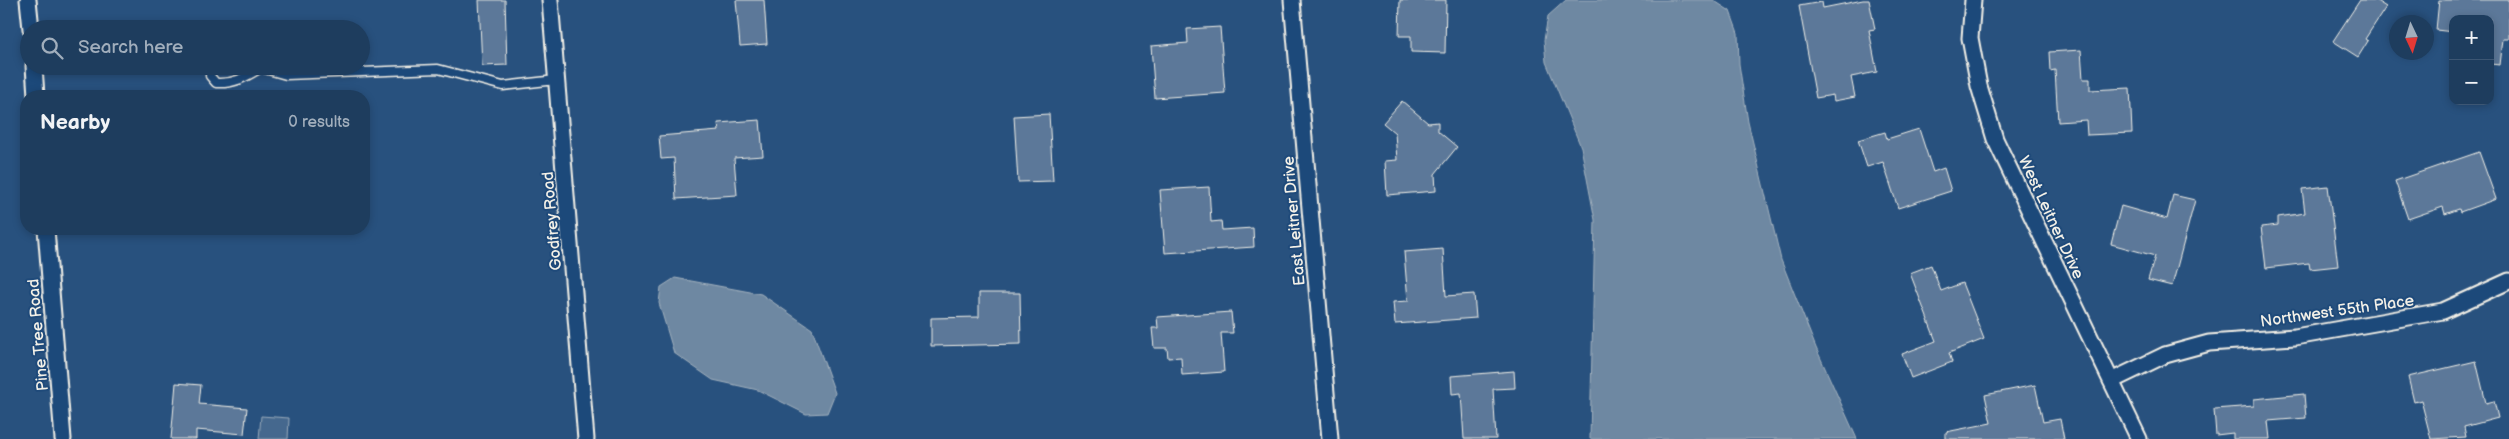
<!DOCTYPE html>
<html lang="en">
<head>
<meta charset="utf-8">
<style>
  body { margin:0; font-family:"Balsamiq Sans",sans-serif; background:#2b4867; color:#f1f3f6 }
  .controls { position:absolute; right:15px; top:15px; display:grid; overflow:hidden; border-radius:10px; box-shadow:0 2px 8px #0003 }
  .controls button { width:45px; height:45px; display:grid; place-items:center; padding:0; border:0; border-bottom:1px solid #3c5673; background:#1e3d5e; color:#f1f3f6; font:25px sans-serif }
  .compass { position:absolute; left:2389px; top:15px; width:45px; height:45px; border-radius:50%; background:#1e3d5e; box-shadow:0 2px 8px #0003; rotate:176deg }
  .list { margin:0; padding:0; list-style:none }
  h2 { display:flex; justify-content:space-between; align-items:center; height:65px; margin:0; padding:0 20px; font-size:21px }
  h2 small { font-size:16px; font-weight:400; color:#a1aebc }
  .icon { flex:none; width:28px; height:28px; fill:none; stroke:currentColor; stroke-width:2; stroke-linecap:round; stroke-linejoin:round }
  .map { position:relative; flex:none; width:2509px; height:439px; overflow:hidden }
  .search { position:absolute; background:#1e3d5e; box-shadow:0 2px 8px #0003; left:20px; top:20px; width:350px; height:55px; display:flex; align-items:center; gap:12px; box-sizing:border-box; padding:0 18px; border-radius:28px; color:#a1aebc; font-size:19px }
  .panel { position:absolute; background:#1e3d5e; box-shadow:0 2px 8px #0003; left:20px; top:90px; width:350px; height:145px; border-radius:20px }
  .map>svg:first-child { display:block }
  .green { fill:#45688e; stroke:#9cacbb }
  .water { fill:#6e88a2; stroke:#a4b2be }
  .building { fill:#5b7899; stroke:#f4f1e8 }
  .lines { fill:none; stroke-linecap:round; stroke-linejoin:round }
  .service-casing { stroke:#f4f1e8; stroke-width:11 }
  .minor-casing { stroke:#f4f1e8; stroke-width:19 }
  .service { stroke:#1f4a7a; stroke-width:8 }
  .minor { stroke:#1f4a7a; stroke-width:15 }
  .labels { text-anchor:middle; stroke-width:4; stroke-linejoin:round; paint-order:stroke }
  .street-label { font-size:16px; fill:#f4f1e8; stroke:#1f4a7a }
</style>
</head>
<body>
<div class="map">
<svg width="2509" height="439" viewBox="0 0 2509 439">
  <rect width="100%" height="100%" fill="#28517e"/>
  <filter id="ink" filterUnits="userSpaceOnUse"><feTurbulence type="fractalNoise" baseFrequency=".02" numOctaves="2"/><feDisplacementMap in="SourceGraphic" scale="10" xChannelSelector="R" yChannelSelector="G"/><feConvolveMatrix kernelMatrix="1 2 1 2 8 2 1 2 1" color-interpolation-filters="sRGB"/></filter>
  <g filter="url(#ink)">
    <path class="green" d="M261 416 289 418 288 439H259Z"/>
    <path class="water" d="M1566 0H1713L1730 11 1738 33 1739 64 1748 122 1781 260 1816 348 1857 439H1590L1595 220 1581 147 1546 62 1544 40 1548 16Z
      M675 278 761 294 812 329 835 393 827 413 806 414 758 390 713 380 674 353 659 303 661 287Z"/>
    <path class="building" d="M479 0H505L507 65 482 66Z
      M736 0H764L767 44 740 46Z
      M1400 0H1446L1445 53 1411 52V36H1399Z
      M1863 0H1869L1875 29 1869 30 1877 72 1851 77 1855 97 1834 101 1833 95 1816 98 1799 6 1822 2 1823 8Z
      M2360 0H2375L2386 7 2365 39 2368 41 2358 57 2333 41Z
      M2439 0H2509V39H2503L2500 65 2490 64V19H2453V32L2436 30Z
      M1220 27 1225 93 1155 98 1151 46 1188 43 1187 29Z
      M2081 50 2083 79H2090V90L2130 88 2132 133 2087 135 2086 120 2058 122 2055 70 2050 71 2049 52Z
      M1402 101 1428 123 1438 122V131L1457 147 1435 174 1436 191 1387 195 1385 161 1397 160 1395 133 1383 123Z
      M1049 114 1053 181 1018 182 1014 116Z
      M760 120 763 156 734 158 737 195 676 199 674 158 661 159 659 136 719 131 718 123Z
      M1919 129 1933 172 1944 168 1951 191 1898 208 1883 162 1867 167 1858 140 1885 132 1887 139Z
      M2479 152 2496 199 2460 212 2459 209 2445 214 2443 207 2408 219 2395 181Z
      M2328 186 2338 266 2310 269 2309 263 2266 268 2261 227 2278 225V217L2305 213 2302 189Z
      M1209 187 1211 222 1221 221 1222 230 1253 228 1254 247 1165 253 1160 190Z
      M2173 195 2195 200 2172 286 2148 280 2155 256 2111 244 2121 206 2167 219Z
      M1443 249 1446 296 1474 294 1476 318 1395 324 1393 302 1408 301 1404 252Z
      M1931 265 1941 291 1962 283 1984 339 1949 353 1952 362 1911 378 1902 354 1936 341 1910 273Z
      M979 293H1020L1021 344 931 346V318L979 317Z
      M1231 312 1233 333H1221L1224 372 1182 375 1181 357 1168 358 1167 348H1154L1152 328H1158L1157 317Z
      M2476 361 2486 403 2494 401 2498 418 2464 427 2466 437 2431 439 2421 400 2414 402 2408 377Z
      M1514 371 1515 388 1493 389 1496 439H1464L1461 393 1452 394 1451 376Z
      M176 383 201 385 199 404 247 408 244 434 196 430V439H171Z
      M2035 385 2043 422 2060 419 2064 439H1946V432L1991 423 1985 395Z
      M2304 394 2306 418 2268 421 2270 439H2233V433L2216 435 2214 409 2254 406V399Z"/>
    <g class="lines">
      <defs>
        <path id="service" d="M211 66 210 76 216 83C234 84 244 78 259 69
          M254 66 286 75 438 69 503 86 556 80"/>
        <path id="minor" d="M28 0 31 29
          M550 0 586 439
          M1292 0 1330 439
          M1973 0 1970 38 1979 86 1995 139 2139 439
          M34 66 36 96
          M46 229 63 439
          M2111 381 2165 355 2209 343 2295 337 2443 311 2509 281"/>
      </defs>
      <use href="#service" class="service-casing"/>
      <use href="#minor" class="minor-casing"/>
      <use href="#service" class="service"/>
      <use href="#minor" class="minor"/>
    </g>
  </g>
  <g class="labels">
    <g class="street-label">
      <text transform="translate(2052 217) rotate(65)" y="6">West Leitner Drive</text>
      <text transform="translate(551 221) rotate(-95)" y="6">Godfrey Road</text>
      <text transform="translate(1293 221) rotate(-95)" y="6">East Leitner Drive</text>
      <text transform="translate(2337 310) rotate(-8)" y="6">Northwest 55th Place</text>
      <text transform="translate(37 335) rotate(-95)" y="6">Pine Tree Road</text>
    </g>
  </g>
</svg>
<div class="controls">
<button>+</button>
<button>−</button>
</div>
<svg class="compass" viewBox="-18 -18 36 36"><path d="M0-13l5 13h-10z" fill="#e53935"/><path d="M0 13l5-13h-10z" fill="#a1aebc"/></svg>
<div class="search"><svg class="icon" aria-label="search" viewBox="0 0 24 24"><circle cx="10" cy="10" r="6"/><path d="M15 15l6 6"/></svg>Search here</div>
<section class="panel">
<h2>Nearby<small>0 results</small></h2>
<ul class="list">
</ul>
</section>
</div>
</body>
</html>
